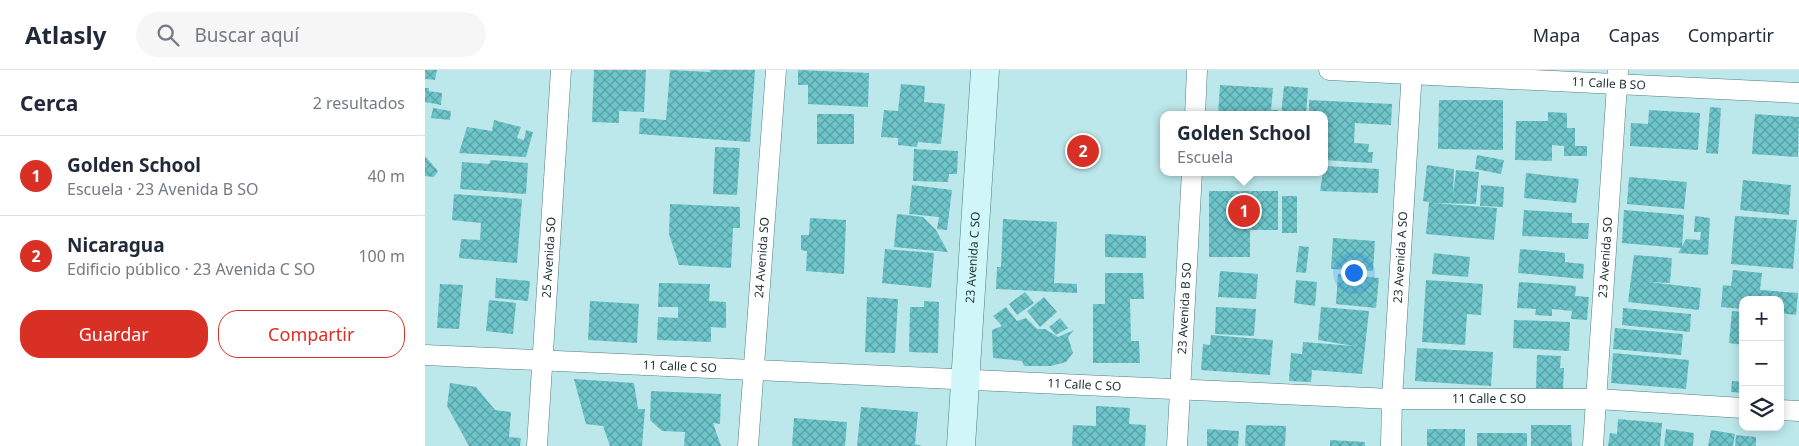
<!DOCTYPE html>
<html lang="es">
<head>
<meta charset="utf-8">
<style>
  body { margin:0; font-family:"Noto Sans",sans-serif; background:#f6f6f7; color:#1f2937 }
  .controls { position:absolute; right:15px; bottom:15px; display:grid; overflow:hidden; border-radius:10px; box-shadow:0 2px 12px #0003 }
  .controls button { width:45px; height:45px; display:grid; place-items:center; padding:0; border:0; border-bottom:1px solid #e0e1e3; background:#fff; color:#1f2937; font:25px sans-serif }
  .you { position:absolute; left:928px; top:202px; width:18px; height:18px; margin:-12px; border:4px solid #fff; border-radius:50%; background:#1a73e8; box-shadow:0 0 0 8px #1a73e833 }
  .badge { display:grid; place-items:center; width:32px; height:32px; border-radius:50%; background:#d93025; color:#fff; font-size:16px; font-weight:700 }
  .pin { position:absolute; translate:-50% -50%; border:2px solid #fff; box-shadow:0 1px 5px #0006 }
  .popup { position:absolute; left:735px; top:41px; width:168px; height:65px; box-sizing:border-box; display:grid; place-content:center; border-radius:10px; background:#fff; filter:drop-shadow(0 1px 4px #0005); font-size:16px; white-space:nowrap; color:#747a83 }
  .popup b { font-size:19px; color:#1f2937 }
  .popup::after { content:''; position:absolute; left:50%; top:100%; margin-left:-10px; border:10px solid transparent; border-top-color:#fff }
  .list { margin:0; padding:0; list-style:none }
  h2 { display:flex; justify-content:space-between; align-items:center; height:65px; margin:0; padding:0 20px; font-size:21px }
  h2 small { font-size:16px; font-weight:400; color:#747a83 }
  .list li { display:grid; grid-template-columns:32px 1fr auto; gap:15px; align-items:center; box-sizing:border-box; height:80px; padding:0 20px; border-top:1px solid #e0e1e3 }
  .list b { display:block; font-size:19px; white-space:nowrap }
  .list p { margin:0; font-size:16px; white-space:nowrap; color:#747a83 }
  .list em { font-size:16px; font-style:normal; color:#747a83 }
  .actions { display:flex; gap:10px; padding:15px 20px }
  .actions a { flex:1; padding:11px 0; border:1px solid #d93025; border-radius:20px; text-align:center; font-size:18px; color:#d93025 }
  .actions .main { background:#d93025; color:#fff }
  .icon { flex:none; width:28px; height:28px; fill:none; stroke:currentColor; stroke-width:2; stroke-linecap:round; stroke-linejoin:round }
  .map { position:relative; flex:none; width:1374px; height:376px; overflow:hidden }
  header { display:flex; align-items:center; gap:30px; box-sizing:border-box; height:70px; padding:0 25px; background:#fff; border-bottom:1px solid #e0e1e3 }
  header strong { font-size:24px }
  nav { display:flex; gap:28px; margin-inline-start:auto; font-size:18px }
  .search { width:350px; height:45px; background:#f6f6f7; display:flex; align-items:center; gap:12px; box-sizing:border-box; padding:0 18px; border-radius:28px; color:#747a83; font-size:19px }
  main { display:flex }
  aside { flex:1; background:#fff }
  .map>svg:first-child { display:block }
  .building { fill:url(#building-cross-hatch) }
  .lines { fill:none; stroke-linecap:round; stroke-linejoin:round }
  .street-casing { stroke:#537c7f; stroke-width:21 }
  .secondary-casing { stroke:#537c7f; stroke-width:29 }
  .street { stroke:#fff; stroke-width:20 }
  .secondary { stroke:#cff7f9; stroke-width:28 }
  .labels { text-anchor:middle; stroke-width:5; stroke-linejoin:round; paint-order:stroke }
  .street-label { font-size:12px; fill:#233435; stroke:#c9f6f8 }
</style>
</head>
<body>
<header>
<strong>Atlasly</strong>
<div class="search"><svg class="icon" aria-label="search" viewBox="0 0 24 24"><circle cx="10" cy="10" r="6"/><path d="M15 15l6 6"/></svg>Buscar aquí</div>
<nav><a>Mapa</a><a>Capas</a><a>Compartir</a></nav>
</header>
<main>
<aside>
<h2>Cerca<small>2 resultados</small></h2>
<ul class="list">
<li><span class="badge">1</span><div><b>Golden School</b><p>Escuela · 23 Avenida B SO</p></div><em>40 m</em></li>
<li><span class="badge">2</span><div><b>Nicaragua</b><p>Edificio público · 23 Avenida C SO</p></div><em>100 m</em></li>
</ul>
<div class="actions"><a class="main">Guardar</a><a>Compartir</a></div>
</aside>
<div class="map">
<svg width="1374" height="376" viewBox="0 0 1374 376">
  <defs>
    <pattern id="building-cross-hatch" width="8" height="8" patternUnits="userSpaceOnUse" patternTransform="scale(1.25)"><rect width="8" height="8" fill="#6dc5ca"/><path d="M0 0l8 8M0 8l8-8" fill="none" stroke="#59a1a5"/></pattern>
  </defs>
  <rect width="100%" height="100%" fill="#bce8eb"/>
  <path class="building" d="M0 0H12L10 10 0 9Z
    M169 0H221L219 42 194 41V53L167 52Z
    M245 0 285 2V0H330L325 72 214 64 215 48 241 50Z
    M373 0 444 3 443 37 383 34V15H373Z
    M476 14 500 16 499 32 520 34 516 74 493 72 492 77 473 75V68L456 67 459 40 473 41Z
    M795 15 848 18 846 40H854V45H793Z
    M859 16 883 18 881 45H856Z
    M0 18H4V21L17 23 16 35 0 32Z
    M884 30 967 34 966 55 930 53 929 73 944 74 943 82H948L947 93 899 90V45H884Z
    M1014 30H1078V80L1013 79Z
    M1285 37 1296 38 1293 84 1281 83Z
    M8 38 26 41 25 50 6 48Z
    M1224 40 1275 43 1273 80 1205 76 1206 53 1223 54Z
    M1123 42 1142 43V58H1150V76H1162V86H1139V76L1127 75V91L1090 90 1091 51H1123Z
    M392 44H429V74H392Z
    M1330 44 1374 47 1373 87 1327 84Z
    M69 50 96 57 92 68 99 70 101 60 108 62 101 87 34 83 42 57 67 61Z
    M290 77 315 78 312 125 288 124Z
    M489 79 533 81 532 104H524L523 112 488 111Z
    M1052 85 1079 90 1076 104 1050 99Z
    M0 86 13 101 9 107 0 106Z
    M66 90 103 93 101 124 35 119 37 92 64 94Z
    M1002 95 1029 99 1028 126 1031 100 1054 102 1051 134 1007 133 1072 138 1069 170 1001 164 1004 132 998 131Z
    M899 96 954 99 953 123 895 121Z
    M1101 103 1154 109 1151 133 1099 128Z
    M1204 107 1262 112 1259 139 1202 134Z
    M1318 110 1366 115 1364 145 1315 140Z
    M487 115 527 120 522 160 512 159 514 147 484 144Z
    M1056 115 1079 117 1078 137 1055 136Z
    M784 121H853V160H825V187H784Z
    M29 124 97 129 92 193 34 188 36 169 55 170 56 153 27 150Z
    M857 126H872V163H857Z
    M245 134 315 137V158H308L306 198 254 195 244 164Z
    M1099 140 1147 143V153H1164L1163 169 1097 166Z
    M1199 140 1259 145 1257 176 1261 169 1275 170 1276 162H1269L1270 146 1285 148 1283 185 1253 183 1256 178 1197 173Z
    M472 144 498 147 511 160 523 182 469 177Z
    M1310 146 1372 150 1368 199 1306 194Z
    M385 148 421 150 419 204 381 201 382 181 376 180V165H384Z
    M578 149 632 152 629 213 652 214V223L571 219 572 197H576Z
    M680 164 721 166V188L680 187Z
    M908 168 950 171 948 201 906 199Z
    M874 176 884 177 881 203 871 202Z
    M460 179 509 183 506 218 457 213Z
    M1095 179 1140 183V192L1159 194 1158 209 1093 203Z
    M1009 183 1045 187 1043 207 1007 204Z
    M1209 185 1247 188 1245 213 1223 212 1276 218 1274 240 1203 232Z
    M1308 200 1337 203 1335 220 1373 223 1371 245 1355 243V230H1318V239L1296 237 1298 215 1306 216Z
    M795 201 833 204 831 229 793 227Z
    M680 203H718L719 229H705L706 271H714L715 293H668V234H680Z
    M913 204 954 208 951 238 911 234Z
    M71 208 105 211 103 231 70 228Z
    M871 210 892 212 890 236 869 233Z
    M1001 210 1058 214 1056 245 1042 244 1040 275 997 272Z
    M1094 212 1151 216 1150 226 1164 227 1162 250 1146 249 1147 241 1127 239V246L1110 245 1111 239 1092 238Z
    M234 213 285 214 284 231 301 232V258L286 257V272L232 270 233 247 253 248V237H233Z
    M15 214 38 215 34 259 12 258Z
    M600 222 609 233 592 245 584 234Z
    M442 227 473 229 470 283 440 282Z
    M619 227 632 242 615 257 602 241Z
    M64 230 91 233 88 264 61 261Z
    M165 231 214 234 212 273 163 270Z
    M499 231 514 232 513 283 484 282 485 237H499Z
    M581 237 592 251 601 248 612 259H620L633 267 649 260 643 267 648 283 641 292 626 296H599L597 291 568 288 567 260 577 256 568 246Z
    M791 237 831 239 829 266 790 264Z
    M896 237 944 241 937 304 887 300 886 312 864 311 866 283 877 284 878 272 929 276 893 270Z
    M1198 238 1266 244 1265 262 1197 255Z
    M1307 241 1318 242V275L1304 273Z
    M635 248 643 258 631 265 624 257Z
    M1089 250 1145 252 1144 281 1088 278Z
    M1190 258 1258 264 1256 285 1188 279Z
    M786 265 848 270 845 305 776 300 778 274 785 275Z
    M992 278 1068 282 1066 316 990 311Z
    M1188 283 1264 290 1261 319 1186 313Z
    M1112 285 1136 286 1135 298H1139L1138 319 1111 318Z
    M149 309 209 313 213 339H220L217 376H185L178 356 161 354Z
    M1307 311 1318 312V323L1306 322Z
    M25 313 51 317 70 340 86 342 84 367 96 368 95 376H44L22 336Z
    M226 321 296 324 295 354 288 353 296 376H259L260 362 237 361 225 350Z
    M671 336 705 338 704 354 721 355 720 376H647L648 355 671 356Z
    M436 337 493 342 490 374 497 376H432Z
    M369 348 422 352 420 376H367Z
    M1193 349 1237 353 1235 376H1183L1185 363 1192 364Z
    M821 355 861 356 860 376H820Z
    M1106 355H1146L1147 376H1106Z
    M782 359 814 361 813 376H782Z
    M1002 359H1040V376H1002Z
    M1241 359 1269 363 1268 376H1239Z
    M1286 360 1310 364 1308 376H1283Z
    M1052 363H1102V376H1052Z
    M1311 365 1331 367V376H1310Z
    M905 370 940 372V376H905Z"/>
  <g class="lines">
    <defs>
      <g id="street">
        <path id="s1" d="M904 0 1374 23"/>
        <path d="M770 45 772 0"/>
        <path id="s2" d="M0 285 967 329H1172L1318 338"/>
        <path d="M1355 340 1374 341"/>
        <path id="s3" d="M112 376 136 0"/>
        <path id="s4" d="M323 376 351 0"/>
        <path id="s5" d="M752 376 767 102"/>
        <path id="s6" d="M966 376 967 329 987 0"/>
        <path id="s7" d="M1168 376 1193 0"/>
      </g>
      <g id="secondary">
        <path id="s8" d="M536 376 560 0"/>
      </g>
    </defs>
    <use href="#street" class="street-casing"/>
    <use href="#secondary" class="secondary-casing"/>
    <use href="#street" class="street"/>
    <use href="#secondary" class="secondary"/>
  </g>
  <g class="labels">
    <g class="street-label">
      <text dy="4" stroke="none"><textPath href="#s1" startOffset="280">11 Calle B SO</textPath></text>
      <text dy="4" stroke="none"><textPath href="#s3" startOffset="189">25 Avenida SO</textPath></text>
      <text dy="4" stroke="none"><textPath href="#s4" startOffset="189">24 Avenida SO</textPath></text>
      <text dy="4" stroke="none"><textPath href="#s8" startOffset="189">23 Avenida C SO</textPath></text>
      <text dy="4" stroke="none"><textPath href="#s6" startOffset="189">23 Avenida A SO</textPath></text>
      <text dy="4" stroke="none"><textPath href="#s7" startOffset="189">23 Avenida SO</textPath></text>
      <text dy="4" stroke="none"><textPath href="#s5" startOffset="138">23 Avenida B SO</textPath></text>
      <text dy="4" stroke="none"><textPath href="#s2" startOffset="255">11 Calle C SO</textPath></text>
      <text dy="4" stroke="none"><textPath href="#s2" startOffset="660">11 Calle C SO</textPath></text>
      <text dy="4" stroke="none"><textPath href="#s2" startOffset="1065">11 Calle C SO</textPath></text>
    </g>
  </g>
</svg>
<div class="controls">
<button>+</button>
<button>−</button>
<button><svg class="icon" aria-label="layers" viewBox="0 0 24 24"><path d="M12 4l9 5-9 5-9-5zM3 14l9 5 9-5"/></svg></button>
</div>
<div class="you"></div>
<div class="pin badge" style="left:819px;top:141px">1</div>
<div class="popup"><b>Golden School</b>Escuela</div>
<div class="pin badge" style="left:658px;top:81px">2</div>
</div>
</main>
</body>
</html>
